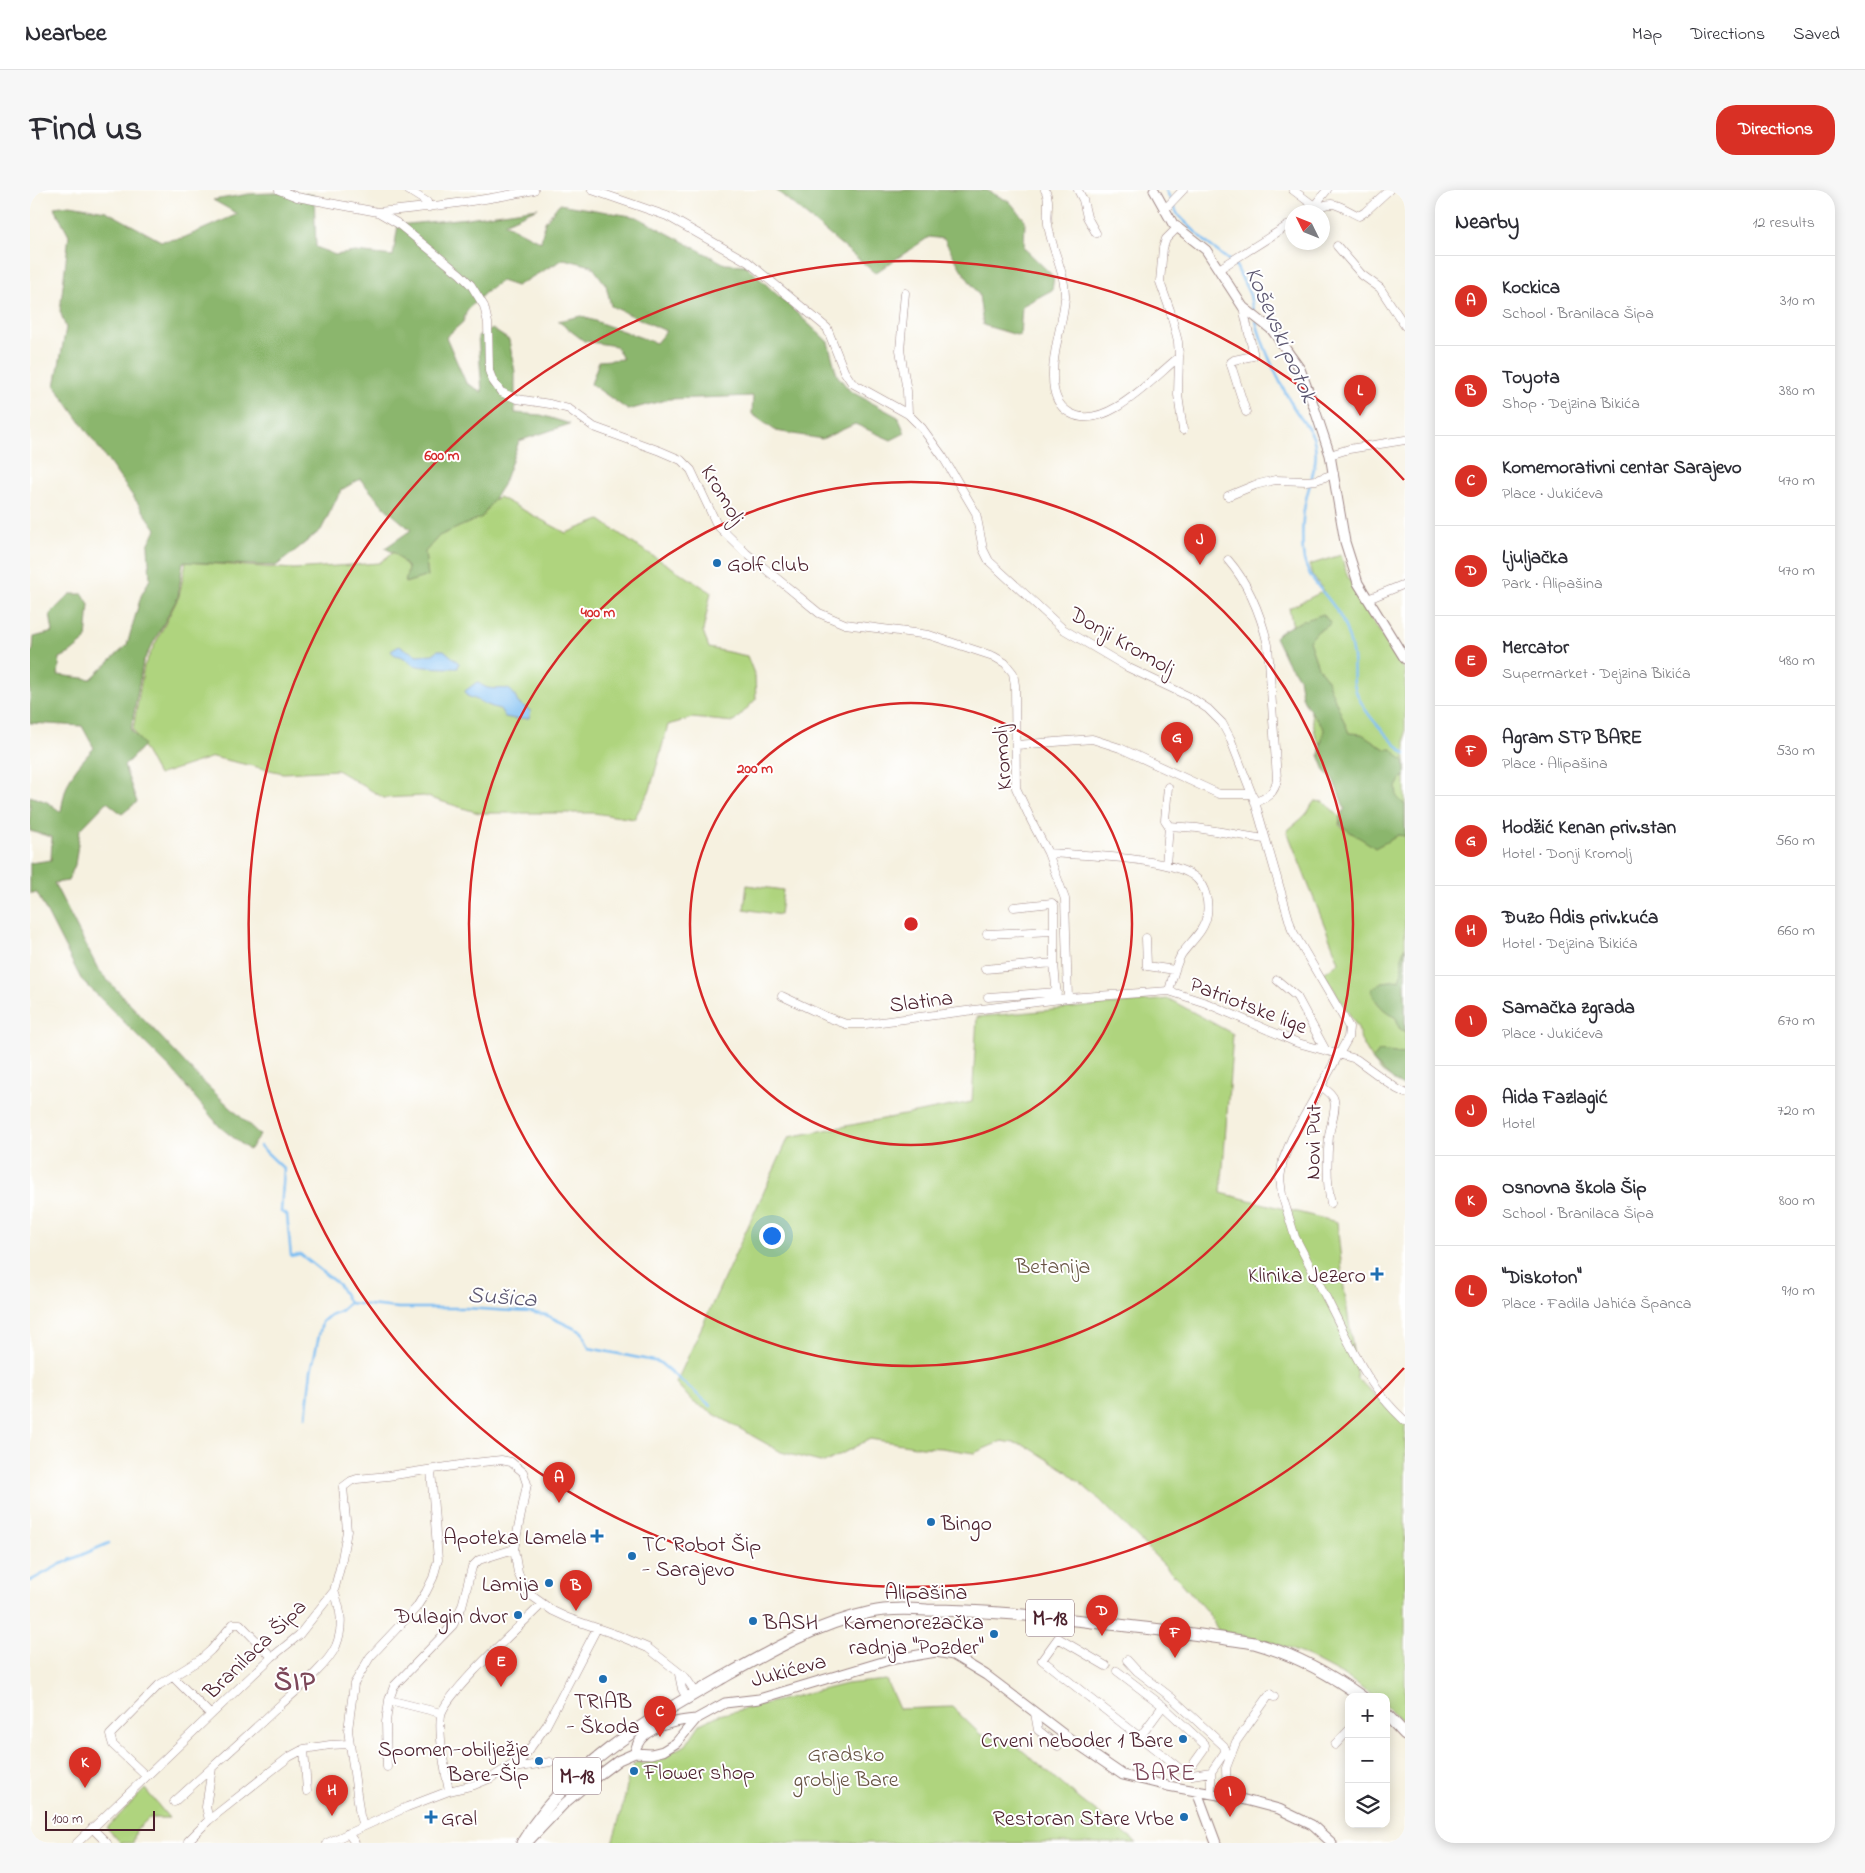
<!DOCTYPE html>
<html lang="en">
<head>
<meta charset="utf-8">
<style>
  body { margin:0; font-family:"Indie Flower",sans-serif; background:#f7f7f7; color:#2b2b33 }
  .controls { position:absolute; right:15px; bottom:15px; display:grid; overflow:hidden; border-radius:10px; box-shadow:0 2px 12px #0003 }
  .controls button { width:45px; height:45px; display:grid; place-items:center; padding:0; border:0; border-bottom:1px solid #e1e1e2; background:#fff; color:#2b2b33; font:25px sans-serif }
  .compass { position:absolute; left:1255px; top:15px; width:45px; height:45px; border-radius:50%; background:#fff; box-shadow:0 2px 12px #0003; rotate:313deg }
  .scale { position:absolute; left:15px; bottom:12px; width:110px; box-sizing:border-box; padding-left:5px; border:2px solid #4a1f2b; border-top:0; font-size:14px; line-height:18px; white-space:nowrap; color:#4a1f2b; -webkit-text-stroke:4px #fff; paint-order:stroke }
  .you { position:absolute; left:741px; top:1045px; width:18px; height:18px; margin:-12px; border:4px solid #fff; border-radius:50%; background:#1a73e8; box-shadow:0 0 0 8px #1a73e833 }
  .badge { display:grid; place-items:center; width:32px; height:32px; border-radius:50%; background:#d93025; color:#fff; font-size:16px; font-weight:700 }
  .pin { position:absolute; translate:-50% -41px; filter:drop-shadow(0 1px 2px #0008) }
  .pin::after { content:''; position:absolute; top:26px; width:18px; height:15px; background:inherit; clip-path:polygon(0 0,100% 0,50% 100%) }
  .list { margin:0; padding:0; list-style:none }
  h2 { display:flex; justify-content:space-between; align-items:center; height:65px; margin:0; padding:0 20px; font-size:21px }
  h2 small { font-size:16px; font-weight:400; color:#7c7c81 }
  .list li { display:grid; grid-template-columns:32px 1fr auto; gap:15px; align-items:center; box-sizing:border-box; height:90px; padding:0 20px; border-top:1px solid #e1e1e2 }
  .list b { display:block; font-size:19px; white-space:nowrap }
  .list p { margin:0; font-size:16px; white-space:nowrap; color:#7c7c81 }
  .list em { font-size:16px; font-style:normal; color:#7c7c81 }
  .icon { flex:none; width:28px; height:28px; fill:none; stroke:currentColor; stroke-width:2; stroke-linecap:round; stroke-linejoin:round }
  .map { position:relative; flex:none; width:1375px; height:1653px; overflow:hidden; border-radius:20px }
  header { display:flex; align-items:center; gap:30px; box-sizing:border-box; height:70px; padding:0 25px; background:#fff; border-bottom:1px solid #e1e1e2 }
  header strong { font-size:24px }
  nav { display:flex; gap:28px; margin-inline-start:auto; font-size:18px }
  .intro { display:flex; align-items:center; justify-content:space-between; box-sizing:border-box; height:120px; padding:0 30px }
  h1 { margin:0; font-size:35px }
  .button { padding:12px 22px; border-radius:20px; background:#d93025; color:#fff; font-size:18px; font-weight:700 }
  main { display:flex; gap:30px; padding:0 30px }
  aside { flex:1; background:#fff; border-radius:20px; box-shadow:0 2px 12px #0003 }
  .map>svg:first-child { display:block }
  .green { fill:#afd47e; stroke:#7c7a54 }
  .forest { fill:#8bb66d; stroke:#6a6a4c }
  .water { fill:#7dbef2; stroke:#646e8e }
  .lines { fill:none; stroke-linecap:round; stroke-linejoin:round }
  .stream { stroke:#7dbef2; stroke-width:2.5 }
  .minor-casing { stroke:#a08886; stroke-width:9 }
  .tertiary-casing { stroke:#a08886; stroke-width:11 }
  .primary-casing { stroke:#a08886; stroke-width:13 }
  .minor { stroke:#fff; stroke-width:8 }
  .tertiary { stroke:#fff; stroke-width:9 }
  .primary { stroke:#fff; stroke-width:11 }
  .ring { fill:none; stroke:#d62828; stroke-width:2.5 }
  .poi-dot { fill:#1f6fb2; stroke:#fff; stroke-width:2 }
  .labels { text-anchor:middle; stroke-width:4; stroke-linejoin:round; paint-order:stroke }
  .shield { fill:#fff; stroke:#80626b; stroke-width:1 }
  .shield-label { font-size:21px; font-weight:bold; fill:#4a1f2b }
  .street-label { font-size:22px; fill:#4a1f2b; stroke:#fff }
  .poi-label { font-size:22px; fill:#4a1f2b; stroke:#fff; text-anchor:end }
  .park-label { font-size:22px; fill:#685544; stroke:#fff }
  .water-label { font-size:24px; font-style:italic; fill:#5c5771; stroke:#fff }
  .neighbourhood-label { font-size:24px; letter-spacing:1px; fill:#7d485a; stroke:#fff }
  .district-label { font-size:28px; font-weight:bold; letter-spacing:1px; fill:#7d485a; stroke:#fff }
  .centre { fill:#d62828; stroke:#fff; stroke-width:2.5 }
  .ring-label { font-size:15px; text-anchor:middle; font-weight:bold; fill:#d62828; stroke:#fff; stroke-width:4; stroke-linejoin:round; paint-order:stroke }
</style>
</head>
<body>
<header>
<strong>Nearbee</strong>
<nav><a>Map</a><a>Directions</a><a>Saved</a></nav>
</header>
<div class="intro"><h1>Find us</h1><a class="button">Directions</a></div>
<main>
<div class="map">
<svg width="1375" height="1653" viewBox="0 0 1375 1653">
  <rect width="100%" height="100%" fill="#fff"/>
  <filter id="ink" filterUnits="userSpaceOnUse"><feTurbulence type="fractalNoise" baseFrequency=".02" numOctaves="2"/><feDisplacementMap in="SourceGraphic" scale="10" xChannelSelector="R" yChannelSelector="G"/><feConvolveMatrix kernelMatrix="1 2 1 2 8 2 1 2 1" color-interpolation-filters="sRGB"/></filter>
  <filter id="wash" filterUnits="userSpaceOnUse"><feTurbulence type="fractalNoise" baseFrequency=".0096" numOctaves="4" result="noise"/><feDisplacementMap in="SourceGraphic" scale="20" xChannelSelector="R" yChannelSelector="G"/><feGaussianBlur stdDeviation="1.12" result="paint"/><feColorMatrix in="noise" values="0 0 0 0 0 0 0 0 0 0 0 0 0 0 0 0 0 1.4 0 .05"/><feComposite in="paint" operator="in"/></filter>
  <g filter="url(#wash)">
    <rect width="100%" height="100%" fill="#f6f1e0"/>
    <path class="green" d="M469 307 536 343 570 330 604 354 681 402 673 441 679 458 717 466 725 486 726 509 704 532 662 528 638 535 620 600 604 629 564 623H449L394 606 354 608 307 580 253 583 183 567 128 585 103 539 114 476 149 406 156 372 264 379 349 373 372 356Z
      M1311 365 1317 385 1328 408 1375 481V897L1352 882 1342 870 1331 850 1328 838 1294 783 1309 772 1257 641C1263 635 1270 631 1276 624 1280 620 1280 616 1285 611L1294 612 1310 627 1309 635 1314 639 1336 630 1286 547 1259 418 1294 401 1282 385 1279 375Z
      M717 695 753 700 750 725 714 719Z
      M1139 809 1203 844 1191 1003 1307 1032 1313 1091 1327 1188 1375 1234V1533L1356 1516V1507H1346L1318 1488 1273 1464 1241 1452 1188 1440 1178 1423 1151 1392 1070 1310 1035 1280 995 1255 972 1251 944 1263 911 1258 892 1257 840 1249 794 1273 751 1262 663 1212 646 1193 759 947 942 912 947 827Z
      M856 1490 869 1519 922 1517 951 1545 981 1551 1052 1611 1107 1653H582C586 1639 591 1625 594 1610 598 1596 596 1580 609 1570L612 1575 656 1555 670 1534 689 1525 816 1494Z
      M115 1599 139 1628H119L106 1640 103 1653H91L77 1638Z"/>
    <path class="forest" d="M746 0H956L980 12 995 30 994 58 1024 87 1022 100 992 116 990 146 953 135 949 105 931 79 914 49 899 47 845 83Z
      M264 2 284 5 286 57 305 65 325 62 363 66 368 35 438 28 508 18 474 33 511 52 515 32 529 14 607 27 695 74 715 75 798 152 807 185 820 201 868 227 875 243 861 250 825 234 792 249 746 241 722 224 723 206 639 209 598 220 561 194 569 171 593 169 586 156 554 151 528 131 551 126 626 153 636 141 581 116 576 95 562 76 534 69 486 96 471 91 458 100 437 120 433 132 416 147 436 193 452 202 448 146 462 139 479 150 485 182V223L511 225 540 234 489 251 473 295 452 327 409 346 395 362 398 386 375 393 378 378 366 364 355 358 381 340 355 318 330 289 311 300 291 340 246 376 153 372 148 407 113 472 101 540 114 555 94 576 107 612 92 624 77 612 50 640 45 675 38 691 24 693 69 781 171 890 230 945 219 960 190 937 142 880 51 789 7 703H0V673L21 670 22 647 0 641V606L17 612 31 622C36 589 42 582 64 558L52 536 0 533V463L3 460 4 447 23 442 20 424 40 404H53L59 414 56 450 40 463 30 468 28 485 61 489 97 455 111 406 120 389 118 355 126 339 25 196 36 138 30 121 39 45 24 17 40 15 76 21 131 51 153 48 208 24 183 10 219 4Z
      M1293 424 1301 434 1288 441 1279 451 1288 477 1296 488 1319 543 1332 544 1355 559H1362L1375 572V587L1371 588 1366 597 1367 607 1375 615V646L1368 645C1361 651 1353 653 1345 658 1333 649 1321 644 1310 634V627L1315 619 1303 589 1296 583 1289 565 1294 539 1276 515 1272 506 1269 487 1257 472 1245 447C1254 436 1280 429 1293 424Z
      M1374 758H1375V842L1369 838 1366 828C1354 821 1345 813 1341 800L1352 792 1369 790C1375 776 1369 771 1374 758Z
      M1349 861 1375 864V897L1364 891 1342 870Z"/>
    <path class="water" d="M369 456 387 465 403 464 408 460H414L429 473 428 478C419 478 391 478 384 475 380 474 378 470 374 468 369 465 365 467 361 461Z
      M447 492C450 494 454 497 458 498 475 501 480 492 488 513L501 521 499 528 485 529 475 527 470 519C459 517 449 510 437 506L435 501Z"/>
    <g class="lines">
      <path class="stream" d="M1136 0 1148 25 1178 54 1206 76 1220 105 1223 121
        M1226 131C1232 156 1251 196 1264 218 1269 227 1279 237 1283 247 1291 269 1279 292 1275 314 1272 329 1272 347 1273 363 1275 390 1300 405 1311 428 1317 440 1321 454 1323 467 1324 476 1323 485 1324 494 1330 522 1356 544 1375 564
        M230 956 254 979 251 1022 257 1025 261 1066 270 1064 309 1095 319 1113 368 1118H435L500 1122 516 1125 552 1142 559 1158 629 1172 681 1216
        M276 1227 281 1181 292 1132 300 1125 310 1121 319 1113
        M0 1391 31 1374 79 1353"/>
    </g>
  </g>
  <g filter="url(#ink)">
    <g class="lines">
      <defs>
        <path id="minor" d="M249 0 267 7 348 22 367 33 430 84 441 95 454 116 458 133 459 181 463 191 471 202 487 209 520 214 539 219 564 237 630 261 651 270 661 280 687 335 716 363 789 423 815 434 899 445 963 466 975 473 983 483 985 495 986 598 1002 632 1018 663 1035 709 1038 808
          M378 0 397 12 399 17
          M562 0 637 26 718 72 797 138 814 181 822 193 878 224 892 238 913 267 946 323 953 359 959 371 1033 439 1097 477 1160 507 1178 519 1192 533 1200 548 1225 612 1262 740 1319 837 1318 848 1262 948 1253 970 1250 988 1252 1005 1265 1047C1278 1072 1291 1097 1304 1123 1325 1165 1339 1198 1375 1231
          M1015 0C1021 10 1016 23 1018 34 1021 59 1036 83 1035 108 1033 134 1022 161 1023 187 1023 201 1027 216 1040 223 1074 243 1124 187 1149 167L1148 205 1153 240
          M1048 0 1053 10 1057 27 1066 43
          M1263 0 1287 18
          M1284 16 1297 0
          M1134 20 1153 0
          M348 22C401 17 452 11 504 0
          M1280 22C1305 7 1307 16 1329 26L1335 22 1359 0
          M1148 37 1136 49 1133 58 1130 92 1140 120 1148 152 1149 167
          M1307 56 1332 85 1350 98 1375 136
          M1189 79 1262 33
          M875 103 870 160 877 201 878 224
          M1213 117 1223 162V166L1204 170 1201 172V175L1216 222
          M1300 265 1319 259 1375 250
          M1198 306 1225 295 1245 290 1276 291 1286 290 1304 284
          M1198 370C1218 393 1231 426 1238 455L1247 589C1245 603 1237 608 1225 612
          M1338 409 1375 394
          M987 555 1062 549 1090 558 1189 604H1221
          M1138 597 1135 630 1139 636 1167 638 1234 649
          M1018 663C1050 665 1146 667 1167 689 1175 697 1179 712 1177 724 1175 741 1160 752 1151 765 1145 776 1142 789 1139 801
          M1136 675 1139 636
          M984 717 1022 713 1024 715V741
          M957 744 1024 741V773
          M1116 748 1117 776 1145 780
          M955 779 1024 773 1027 809
          M1247 790 1267 807 1296 861
          M752 806 797 827 816 834H835L1038 808 1139 801 1176 813 1268 853 1326 869 1367 899 1375 903
          M958 807 1027 802
          M1291 896C1296 900 1303 904 1304 910 1307 921 1300 935 1299 946 1297 968 1296 991 1301 1013
          M1097 1470 1107 1481 1142 1508 1194 1556 1195 1562 1181 1582V1604
          M1076 1476 1028 1448 1012 1470 1154 1582 1162 1585 1181 1582
          M1087 1481 1133 1516 1110 1547
          M649 1484 652 1499 657 1508
          M143 1487 180 1524
          M359 1510 364 1496 423 1435 432 1416 442 1377 449 1370 484 1359
          M1133 1516 1175 1555 1174 1559 1164 1573
          M1005 1523 1008 1540 1028 1556
          M1305 1555 1319 1540
          M274 1559 277 1601
          M357 1577 356 1532 359 1510 411 1523
          M479 1579 520 1572
          M116 1586 83 1555 80 1545 129 1495 171 1469 181 1460 203 1434H210L242 1467
          M419 1601C415 1581 408 1545 411 1525 415 1504 493 1433 512 1414
          M1197 1606 1196 1578 1206 1552 1240 1504 1244 1507
          M144 1612C179 1580 214 1549 248 1517 265 1502 297 1476 306 1456 314 1436 311 1420 304 1401
          M179 1630 176 1617 182 1578
          M333 1636 330 1626 318 1540 324 1494 340 1467 386 1418 396 1402 403 1388 408 1370 401 1280
          M62 1638 77 1653
          M318 1643 325 1653
          M158 1651 179 1630 259 1567 274 1559 300 1555 319 1554
          M47 1653 212 1495 242 1467 269 1445 292 1416 304 1401 311 1374 317 1341 313 1297 321 1291 327 1289 358 1286 443 1273 471 1270 481 1272 493 1282 497 1294 484 1359 488 1383 494 1396 502 1406 523 1421 538 1428 587 1445 618 1458 656 1488 666 1503
          M297 1653 377 1617 419 1601 444 1595 461 1588 493 1568 516 1536 567 1438"/>
        <path id="tertiary" d="M1124 0 1143 34 1176 60 1213 117 1242 140 1270 179 1283 214 1300 265 1315 352 1328 393 1375 469
          M605 1563C608 1537 644 1531 666 1529
          M1167 1602 1186 1653
          M497 1653 535 1613 561 1591 589 1570 605 1563 621 1564 633 1561 646 1553 666 1529 695 1513 729 1509 859 1470 906 1462 923 1465 956 1485 1036 1546 1093 1585 1138 1596 1211 1609 1249 1619 1282 1635 1302 1653"/>
        <path id="primary" d="M1356 1524 1375 1544
          M492 1653C537 1576 617 1531 692 1488 740 1461 787 1434 841 1422 859 1418 879 1419 897 1420 962 1420 1025 1428 1089 1435 1123 1439 1157 1443 1191 1448 1202 1450 1213 1451 1224 1453 1263 1464 1299 1483 1332 1507"/>
      </defs>
      <use href="#minor" class="minor-casing"/>
      <use href="#tertiary" class="tertiary-casing"/>
      <use href="#primary" class="primary-casing"/>
      <use href="#minor" class="minor"/>
      <use href="#tertiary" class="tertiary"/>
      <use href="#primary" class="primary"/>
    </g>
  </g>
  <g class="ring">
    <circle cx="881" cy="734" r="221"/>
    <circle cx="881" cy="734" r="442"/>
    <path d="M1374 1178A663 663 0 1 1 1374 290"/>
  </g>
  <g class="poi-dot">
    <circle cx="687" cy="373" r="5"/>
    <path d="M1344.5 1076.5h5v5h5v5h-5v5h-5v-5h-5v-5h5z"/>
    <circle cx="901" cy="1332" r="5"/>
    <path d="M564.5 1338.5h5v5h5v5h-5v5h-5v-5h-5v-5h5z"/>
    <circle cx="602" cy="1366" r="5"/>
    <circle cx="519" cy="1393" r="5"/>
    <circle cx="488" cy="1425" r="5"/>
    <circle cx="723" cy="1431" r="5"/>
    <circle cx="964" cy="1444" r="5"/>
    <circle cx="573" cy="1489" r="5"/>
    <circle cx="1153" cy="1549" r="5"/>
    <circle cx="509" cy="1571" r="5"/>
    <circle cx="604" cy="1581" r="5"/>
    <path d="M398.5 1619.5h5v5h5v5h-5v5h-5v-5h-5v-5h5z"/>
    <circle cx="1154" cy="1627" r="5"/>
  </g>
  <g class="labels">
    <g class="shield">
      <rect x="996" y="1409.5" width="48" height="37" rx="4"/>
      <rect x="523" y="1567.5" width="48" height="37" rx="4"/>
    </g>
    <g class="shield-label">
      <text x="1020" y="1435">M-18</text>
      <text x="547" y="1593">M-18</text>
    </g>
    <g class="street-label">
      <text transform="translate(694 304) rotate(59)" y="8">Kromolj</text>
      <text transform="translate(1093 450) rotate(30)" y="8">Donji Kromolj</text>
      <text transform="translate(971 568) rotate(-94)" y="8">Kromolj</text>
      <text transform="translate(891 810) rotate(-7)" y="8">Slatina</text>
      <text transform="translate(1219 814) rotate(21)" y="8">Patriotske lige</text>
      <text transform="translate(1282 952) rotate(-89)" y="8">Novi Put</text>
      <text x="896" y="1409">Alipašina</text>
      <text transform="translate(224 1458) rotate(-44)" y="8">Branilaca Šipa</text>
      <text transform="translate(758 1479) rotate(-15)" y="8">Jukićeva</text>
    </g>
    <g class="poi-label">
      <text x="697" y="381" text-anchor="start">Golf club</text>
      <text x="1336" y="1092">Klinika Jezero</text>
      <text x="911" y="1340" text-anchor="start">Bingo</text>
      <text x="557" y="1354">Apoteka Lamela</text>
      <text x="612" y="1361" text-anchor="start">TC Robot Šip<tspan x="612" dy="25">- Sarajevo</tspan></text>
      <text x="509" y="1401">Lamija</text>
      <text x="478" y="1433">Đulagin dvor</text>
      <text x="733" y="1439" text-anchor="start">BASH</text>
      <text x="954" y="1439">Kamenorezačka<tspan x="954" dy="25">radnja "Pozder"</tspan></text>
      <text x="573" y="1518" text-anchor="middle">TRIAB<tspan x="573" dy="25">- Škoda</tspan></text>
      <text x="1143" y="1557">Crveni neboder 1 Bare</text>
      <text x="499" y="1566">Spomen-obilježje<tspan x="499" dy="25">Bare-Šip</tspan></text>
      <text x="614" y="1589" text-anchor="start">Flower shop</text>
      <text x="411" y="1635" text-anchor="start">Gral</text>
      <text x="1144" y="1635">Restoran Stare Vrbe</text>
    </g>
    <g class="park-label">
      <text x="1023" y="1083">Betanija</text>
      <text x="816" y="1571">Gradsko<tspan x="816" dy="25">groblje Bare</tspan></text>
    </g>
    <g class="water-label">
      <text transform="translate(1252 144) rotate(66)" y="8">Koševski potok</text>
      <text transform="translate(472 1106) rotate(4)" y="8">Sušica</text>
    </g>
    <g class="neighbourhood-label">
      <text x="1135" y="1590">BARE</text>
    </g>
    <g class="district-label">
      <text x="265" y="1500">ŠIP</text>
    </g>
  </g>
  <circle cx="881" cy="734" r="8" class="centre"/>
  <g class="ring-label">
    <text x="412" y="270">600 m</text>
    <text x="568" y="427">400 m</text>
    <text x="725" y="583">200 m</text>
  </g>
</svg>
<div class="controls">
<button>+</button>
<button>−</button>
<button><svg class="icon" aria-label="layers" viewBox="0 0 24 24"><path d="M12 4l9 5-9 5-9-5zM3 14l9 5 9-5"/></svg></button>
</div>
<svg class="compass" viewBox="-18 -18 36 36"><path d="M0-13l5 13h-10z" fill="#e53935"/><path d="M0 13l5-13h-10z" fill="#7c7c81"/></svg>
<div class="scale">100 m</div>
<div class="you"></div>
<div class="pin badge" style="left:529px;top:1313px">A</div>
<div class="pin badge" style="left:546px;top:1421px">B</div>
<div class="pin badge" style="left:630px;top:1547px">C</div>
<div class="pin badge" style="left:1072px;top:1446px">D</div>
<div class="pin badge" style="left:471px;top:1497px">E</div>
<div class="pin badge" style="left:1145px;top:1468px">F</div>
<div class="pin badge" style="left:1147px;top:573px">G</div>
<div class="pin badge" style="left:302px;top:1626px">H</div>
<div class="pin badge" style="left:1200px;top:1627px">I</div>
<div class="pin badge" style="left:1170px;top:375px">J</div>
<div class="pin badge" style="left:55px;top:1598px">K</div>
<div class="pin badge" style="left:1330px;top:226px">L</div>
</div>
<aside>
<h2>Nearby<small>12 results</small></h2>
<ul class="list">
<li><span class="badge">A</span><div><b>Kockica</b><p>School · Branilaca Šipa</p></div><em>310 m</em></li>
<li><span class="badge">B</span><div><b>Toyota</b><p>Shop · Dejzina Bikića</p></div><em>380 m</em></li>
<li><span class="badge">C</span><div><b>Komemorativni centar Sarajevo</b><p>Place · Jukićeva</p></div><em>470 m</em></li>
<li><span class="badge">D</span><div><b>Ljuljačka</b><p>Park · Alipašina</p></div><em>470 m</em></li>
<li><span class="badge">E</span><div><b>Mercator</b><p>Supermarket · Dejzina Bikića</p></div><em>480 m</em></li>
<li><span class="badge">F</span><div><b>Agram STP BARE</b><p>Place · Alipašina</p></div><em>530 m</em></li>
<li><span class="badge">G</span><div><b>Hodžić Kenan priv.stan</b><p>Hotel · Donji Kromolj</p></div><em>560 m</em></li>
<li><span class="badge">H</span><div><b>Đuzo Adis priv.kuća</b><p>Hotel · Dejzina Bikića</p></div><em>660 m</em></li>
<li><span class="badge">I</span><div><b>Samačka zgrada</b><p>Place · Jukićeva</p></div><em>670 m</em></li>
<li><span class="badge">J</span><div><b>Aida Fazlagić</b><p>Hotel</p></div><em>720 m</em></li>
<li><span class="badge">K</span><div><b>Osnovna škola Šip</b><p>School · Branilaca Šipa</p></div><em>800 m</em></li>
<li><span class="badge">L</span><div><b>&quot;Diskoton&quot;</b><p>Place · Fadila Jahića Španca</p></div><em>910 m</em></li>
</ul>
</aside>
</main>
</body>
</html>
